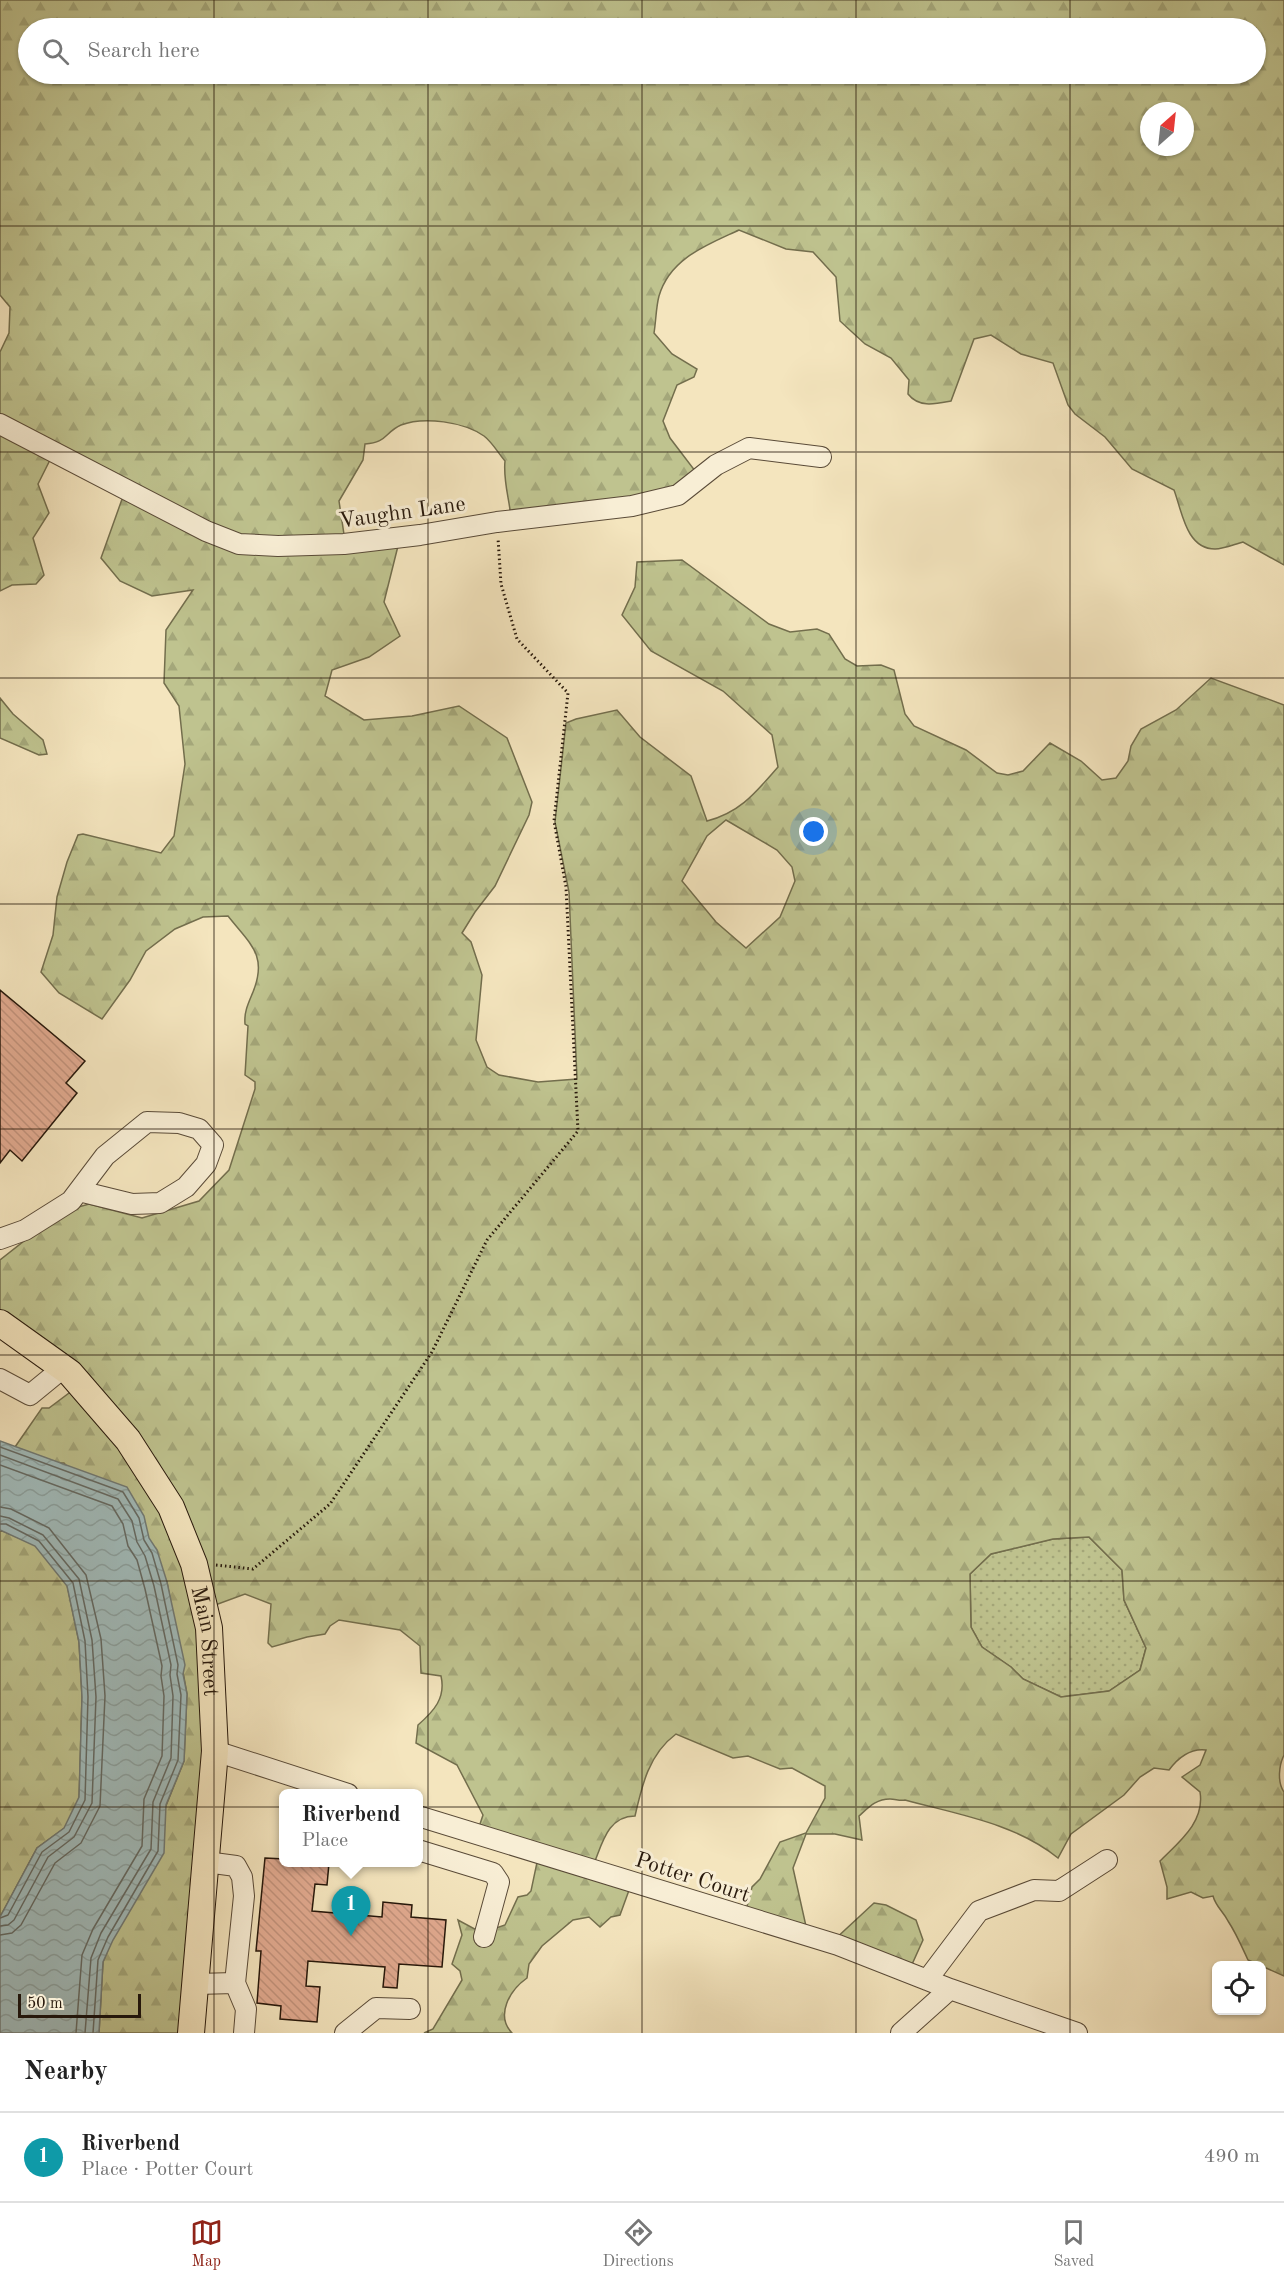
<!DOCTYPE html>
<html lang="en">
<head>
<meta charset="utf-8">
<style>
  body { margin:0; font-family:"Old Standard TT",serif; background:#f2f2f2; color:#222 }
  .controls { position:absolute; right:18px; bottom:18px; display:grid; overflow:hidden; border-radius:9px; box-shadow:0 2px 4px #0004 }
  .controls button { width:54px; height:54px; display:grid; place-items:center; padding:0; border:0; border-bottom:2px solid #e0e0e0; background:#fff; color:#222; font:30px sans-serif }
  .compass { position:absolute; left:1140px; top:102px; width:54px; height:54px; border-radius:50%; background:#fff; box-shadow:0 2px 4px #0004; rotate:27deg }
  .scale { position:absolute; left:18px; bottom:15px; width:123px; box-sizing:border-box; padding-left:6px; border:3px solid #27180b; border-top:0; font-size:16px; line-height:21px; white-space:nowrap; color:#27180b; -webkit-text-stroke:4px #f8eed5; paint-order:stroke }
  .you { position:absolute; left:814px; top:832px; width:21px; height:21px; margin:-15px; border:4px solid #fff; border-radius:50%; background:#1a73e8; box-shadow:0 0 0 9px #1a73e833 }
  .badge { display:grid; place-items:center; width:39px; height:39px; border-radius:50%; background:#8f2418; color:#fff; font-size:20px; font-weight:700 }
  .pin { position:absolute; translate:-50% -50px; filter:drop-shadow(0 2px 3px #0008) }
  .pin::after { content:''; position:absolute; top:32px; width:21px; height:18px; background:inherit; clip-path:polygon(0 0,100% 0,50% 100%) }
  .popup { position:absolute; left:279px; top:1789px; width:144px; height:78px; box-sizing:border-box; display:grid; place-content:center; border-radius:9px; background:#fff; filter:drop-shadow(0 2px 4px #0005); font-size:20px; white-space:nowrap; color:#767676 }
  .popup b { font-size:22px; color:#222 }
  .popup::after { content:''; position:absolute; left:50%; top:100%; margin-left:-12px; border:12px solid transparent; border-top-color:#fff }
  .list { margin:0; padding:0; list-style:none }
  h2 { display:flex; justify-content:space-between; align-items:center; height:78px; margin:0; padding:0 24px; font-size:26px }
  h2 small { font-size:20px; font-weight:400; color:#767676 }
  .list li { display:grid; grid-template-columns:39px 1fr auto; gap:18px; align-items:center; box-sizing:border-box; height:90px; padding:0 24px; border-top:2px solid #e0e0e0 }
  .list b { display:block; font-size:22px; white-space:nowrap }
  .list p { margin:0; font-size:20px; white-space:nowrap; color:#767676 }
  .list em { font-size:20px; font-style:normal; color:#767676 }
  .icon { flex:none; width:33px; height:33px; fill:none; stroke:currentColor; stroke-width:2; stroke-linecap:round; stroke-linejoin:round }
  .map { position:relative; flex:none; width:1284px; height:2033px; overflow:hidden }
  .search { position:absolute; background:#fff; box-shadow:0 2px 4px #0004; left:18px; right:18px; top:18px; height:66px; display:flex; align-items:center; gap:15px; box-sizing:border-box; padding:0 21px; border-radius:33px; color:#767676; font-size:22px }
  .sheet { height:168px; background:#fff }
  nav { display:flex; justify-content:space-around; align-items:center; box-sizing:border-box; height:84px; border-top:2px solid #e0e0e0; background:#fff; font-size:16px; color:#767676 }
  nav a { display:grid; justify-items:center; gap:3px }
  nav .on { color:#8f2418 }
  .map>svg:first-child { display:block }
  .grass { fill:url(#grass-dots); stroke:#736e4d; stroke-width:1.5 }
  .forest { fill:url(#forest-firs); stroke:#736e4d; stroke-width:1.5; fill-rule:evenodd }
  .water { fill:url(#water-waves); stroke:#707a75; stroke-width:1.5 }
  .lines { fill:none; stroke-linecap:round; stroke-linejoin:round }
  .shore { stroke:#646a64; stroke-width:1.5 }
  .building { fill:url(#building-back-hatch); stroke:#27180b; stroke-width:1.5 }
  .minor-casing { stroke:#5a4b38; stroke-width:22 }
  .major-casing { stroke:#27180b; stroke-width:28 }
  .path { stroke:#27180b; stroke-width:3; stroke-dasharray:1.5 3; stroke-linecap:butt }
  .minor { stroke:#f8eed5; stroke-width:20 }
  .major { stroke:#f4e5be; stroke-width:26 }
  .grid { fill:none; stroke:#27180b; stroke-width:1.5; stroke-opacity:0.55 }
  .labels { text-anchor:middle; stroke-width:6; stroke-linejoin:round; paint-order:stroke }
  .street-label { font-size:22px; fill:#27180b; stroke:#f8eed5 }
</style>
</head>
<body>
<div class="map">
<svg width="1284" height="2033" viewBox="0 0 1284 2033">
  <defs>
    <pattern id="grass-dots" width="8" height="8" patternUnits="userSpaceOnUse" patternTransform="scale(1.5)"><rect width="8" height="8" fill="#bfc38f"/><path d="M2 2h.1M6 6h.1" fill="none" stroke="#a4a77a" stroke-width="1.8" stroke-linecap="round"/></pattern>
    <pattern id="forest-firs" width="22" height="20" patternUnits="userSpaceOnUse" patternTransform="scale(1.5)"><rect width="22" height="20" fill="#bfc38f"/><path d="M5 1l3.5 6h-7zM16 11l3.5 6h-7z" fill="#a4a77a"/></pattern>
    <pattern id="water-waves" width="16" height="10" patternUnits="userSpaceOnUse" patternTransform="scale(1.5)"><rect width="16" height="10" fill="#a1bcbc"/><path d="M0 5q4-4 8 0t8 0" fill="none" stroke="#8ba1a0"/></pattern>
    <pattern id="building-back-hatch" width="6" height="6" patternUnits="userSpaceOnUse" patternTransform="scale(1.5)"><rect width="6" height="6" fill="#e1aa90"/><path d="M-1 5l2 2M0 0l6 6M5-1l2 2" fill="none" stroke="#c1927b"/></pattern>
  </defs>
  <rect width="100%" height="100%" fill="#f4e5be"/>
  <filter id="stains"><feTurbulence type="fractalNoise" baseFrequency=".00333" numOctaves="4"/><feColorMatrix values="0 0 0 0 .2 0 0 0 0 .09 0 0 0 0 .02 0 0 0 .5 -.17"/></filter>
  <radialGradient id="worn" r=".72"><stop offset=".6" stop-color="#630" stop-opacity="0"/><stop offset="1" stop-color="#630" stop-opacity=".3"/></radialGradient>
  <path class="grass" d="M1089 1537 1122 1570 1124 1600 1146 1648 1140 1670 1109 1691 1061 1697 1023 1679 1011 1667 982 1647 971 1627 970 1574 991 1554 1053 1539Z"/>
  <path class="forest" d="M0 0H1284V565L1243 542C1235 544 1224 549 1215 549 1186 549 1182 511 1174 490L1132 469 1105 437 1075 414 1068 405 1053 363 1021 354 991 335 974 339 951 401C935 404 919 408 908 394L909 380 891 358 865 344 840 321 836 277 813 252 786 249 739 230C707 245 670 258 659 296 656 307 656 321 654 333L672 354 697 369 694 377 677 385 663 421 670 438 699 476 675 495 511 517C509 498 503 480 505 461 499 454 492 442 484 436 464 422 424 416 401 425 385 432 387 443 365 444L363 460 339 501 345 541 400 538 384 602 400 636 369 657 332 670 325 696 364 720 412 716 459 706 507 738 532 802 529 815 495 886 475 912 462 933 471 942 482 975 476 1040 487 1067 499 1075 538 1082 577 1079 569 892 555 822 566 723 576 719 617 710 640 737 691 776 707 821C741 812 756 792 778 767L772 735 723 691 651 651 622 615 635 587 637 562 682 560 769 624 790 632 817 629 829 634 845 659 857 666 881 665 894 670 905 714 914 726 966 750 997 773 1008 775 1023 771 1050 743 1081 761 1102 780 1116 778 1128 761 1131 746 1141 729 1176 710 1211 678 1284 705V1755C1279 1765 1277 1782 1284 1792V1976L1248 1960C1242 1947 1236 1933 1228 1921 1223 1911 1216 1907 1213 1896L1203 1898 1191 1892 1167 1899V1887L1160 1861C1179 1842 1205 1822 1200 1792L1182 1777 1200 1765 1206 1750C1190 1748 1178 1758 1169 1770L1154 1768 1140 1777 1124 1795 1071 1834 1058 1858C1015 1823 956 1814 905 1800 899 1801 896 1799 890 1799 876 1799 869 1807 859 1816L862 1840 835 1834H806L793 1868 808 1935 745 1914 752 1887 760 1879 780 1842 806 1833 825 1798V1786L792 1768 780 1769 748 1756 733 1758 676 1734C649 1754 642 1785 635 1816 607 1816 602 1845 593 1866L632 1882 620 1915 611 1917 600 1927 589 1917 573 1920 542 1946 529 1964 527 1978C510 1990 495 2015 512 2033H424L433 2029 462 1980 460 1971 452 1964 462 1935 458 1920 482 1933 505 1925 518 1897 527 1895 531 1891 539 1853 478 1830 483 1815 457 1765 416 1743 418 1725C434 1711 446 1698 441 1676L421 1673 420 1646 400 1630 339 1620 330 1626 325 1634 307 1637 272 1647 268 1643 271 1604 245 1594 207 1608 211 1630 191 2033H99L103 1962 184 1761 187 1694 167 1582 64 1463H58L15 1447 42 1408H49L77 1387 0 1323V1260L61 1212 89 1204 142 1218 199 1201 229 1170 255 1089V1082L245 1075 248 1026 245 1024C244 1012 248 1004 253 992 268 955 250 944 228 916L203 917 175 929 146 951 130 980 102 1019 59 993 41 972 53 935 57 897 67 862 78 835 83 834 161 853 174 836 185 764 179 706 164 683 166 630 193 590 152 596 120 581 101 558 126 488 55 450 38 484 49 513 33 538 44 575 36 584 12 585 0 591V352L9 333 10 307 0 295ZM28 28H1256V74H28ZM1149 111H1185V147H1149ZM726 820 777 850 792 867 795 881 780 917 746 948 716 922 682 881 707 836ZM1089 1537 1122 1570 1124 1600 1146 1648 1140 1670 1109 1691 1061 1697 1023 1679 1011 1667 982 1647 971 1627 970 1574 991 1554 1053 1539Z
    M0 698 13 714 43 740 47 754 39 755 0 738Z
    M0 1530 61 1556 79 1642 82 1697 79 1801 70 1824 37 1848 0 1917Z
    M874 1903 886 1905 916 1920 923 1940 909 1971 832 1942Z"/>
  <path class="water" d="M0 1441 127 1487 144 1516 149 1538 157 1550 167 1582 185 1665 183 1674 187 1694 184 1761 166 1805 164 1853 113 1940 103 1962 99 2033H0V1917L37 1848 64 1828 79 1797 82 1697 79 1642 67 1586 35 1546 0 1530Z"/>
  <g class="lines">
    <path class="shore" d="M0 1447 123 1492 139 1518 144 1540 152 1553 161 1584 178 1665 177 1674 181 1695 178 1760 160 1804 158 1851 108 1937 98 1960 93 2033
      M0 1455 118 1499 132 1521 137 1542 145 1556 154 1586 171 1665 170 1675 173 1696 171 1758 153 1802 151 1849 101 1933 91 1958 85 2033
      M0 1465 112 1506 123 1524 128 1546 137 1560 145 1589 162 1666 161 1676 164 1696 162 1756 144 1799 142 1846 93 1929 82 1955 76 2033
      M0 1507 11 1509 49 1528 86 1575 101 1639 105 1696 100 1806 81 1843 55 1863 21 1925 12 1933 0 1935
      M0 1516 9 1518 43 1535 79 1579 92 1640 96 1697 92 1803 74 1837 48 1857 14 1920 8 1925 0 1926
      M0 1524H6L39 1541 73 1583 85 1641 88 1697 85 1800 69 1832 42 1852 8 1915 0 1918"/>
  </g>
  <path class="building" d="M0 990 85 1061 66 1083 77 1093 22 1161 10 1150 0 1163Z
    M265 1858 284 1859V1863H329L327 1885 315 1884 312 1911 382 1917 383 1902 412 1905 411 1917 446 1920 442 1967 399 1964 397 1988 383 1987 385 1967 308 1961 306 1986 320 1987 317 2022 280 2019 281 2006 257 2003 261 1951H256Z"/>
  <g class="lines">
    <defs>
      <path id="minor" d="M0 424 206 531 239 544 278 546 344 544 420 535 497 522 632 506 678 495 716 465 749 448 821 457
        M0 1239 25 1230 71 1201 105 1156 147 1122 179 1123 199 1129 213 1145 206 1164 186 1187 160 1203 132 1204 79 1191
        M0 1379 30 1395 63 1368
        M215 1751 348 1794
        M418 1816 838 1945 950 1989
        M418 1850 493 1873 499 1882 484 1937
        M206 1862 236 1866 242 1877 244 1896 235 1983 246 2009 244 2033
        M927 1980 979 1911 1034 1890 1059 1891 1107 1860
        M196 1984 235 1983
        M345 2033 376 2008 410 2009
        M901 2033 950 1989 1077 2033"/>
      <g id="major">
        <path id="s1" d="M0 1323 70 1373 128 1440 171 1507 194 1564 209 1628 215 1751 191 2033"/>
      </g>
    </defs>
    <use href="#minor" class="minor-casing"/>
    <use href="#major" class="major-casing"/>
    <path class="path" d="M216 1565 253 1569 330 1504 432 1352 487 1240 578 1131 566 887 554 821 568 693 517 639 501 584 498 538"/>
    <use href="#minor" class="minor"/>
    <use href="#major" class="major"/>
  </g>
  <path class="grid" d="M214 0V28M428 0V28M642 0V28M856 0V28M1070 0V28M214 74V2033M428 74V2033M642 74V2033M856 74V2033M1070 74V2033M0 226H1284M0 452H1284M0 678H1284M0 904H1284M0 1129H1284M0 1355H1284M0 1581H1284M0 1807H1284"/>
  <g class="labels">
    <g class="street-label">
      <text transform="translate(402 511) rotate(-8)" y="8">Vaughn Lane</text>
      <text dy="8" stroke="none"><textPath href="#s1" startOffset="394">Main Street</textPath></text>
      <text transform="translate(693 1876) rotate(18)" y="8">Potter Court</text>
    </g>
  </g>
  <rect width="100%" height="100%" filter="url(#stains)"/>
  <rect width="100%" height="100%" fill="url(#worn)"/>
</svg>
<div class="controls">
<button><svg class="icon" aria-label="locate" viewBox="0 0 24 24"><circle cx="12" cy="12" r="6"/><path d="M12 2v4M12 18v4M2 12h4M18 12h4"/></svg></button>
</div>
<svg class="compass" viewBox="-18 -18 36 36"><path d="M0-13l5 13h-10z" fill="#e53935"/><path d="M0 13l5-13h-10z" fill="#767676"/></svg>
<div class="scale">50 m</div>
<div class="you"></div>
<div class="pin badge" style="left:351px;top:1936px;background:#0f9aa8">1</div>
<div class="popup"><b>Riverbend</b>Place</div>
<div class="search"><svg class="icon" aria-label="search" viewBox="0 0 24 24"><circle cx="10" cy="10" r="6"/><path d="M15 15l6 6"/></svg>Search here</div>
</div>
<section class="sheet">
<h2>Nearby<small></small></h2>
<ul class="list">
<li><span class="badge" style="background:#0f9aa8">1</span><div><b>Riverbend</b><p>Place · Potter Court</p></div><em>490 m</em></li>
</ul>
</section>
<nav>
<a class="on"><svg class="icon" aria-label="map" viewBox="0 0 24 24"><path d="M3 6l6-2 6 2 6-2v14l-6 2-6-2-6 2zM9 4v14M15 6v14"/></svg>Map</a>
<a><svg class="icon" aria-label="directions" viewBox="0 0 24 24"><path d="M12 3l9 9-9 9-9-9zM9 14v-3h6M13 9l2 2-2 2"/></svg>Directions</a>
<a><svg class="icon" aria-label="saved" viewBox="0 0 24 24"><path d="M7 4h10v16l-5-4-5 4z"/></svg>Saved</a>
</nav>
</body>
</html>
